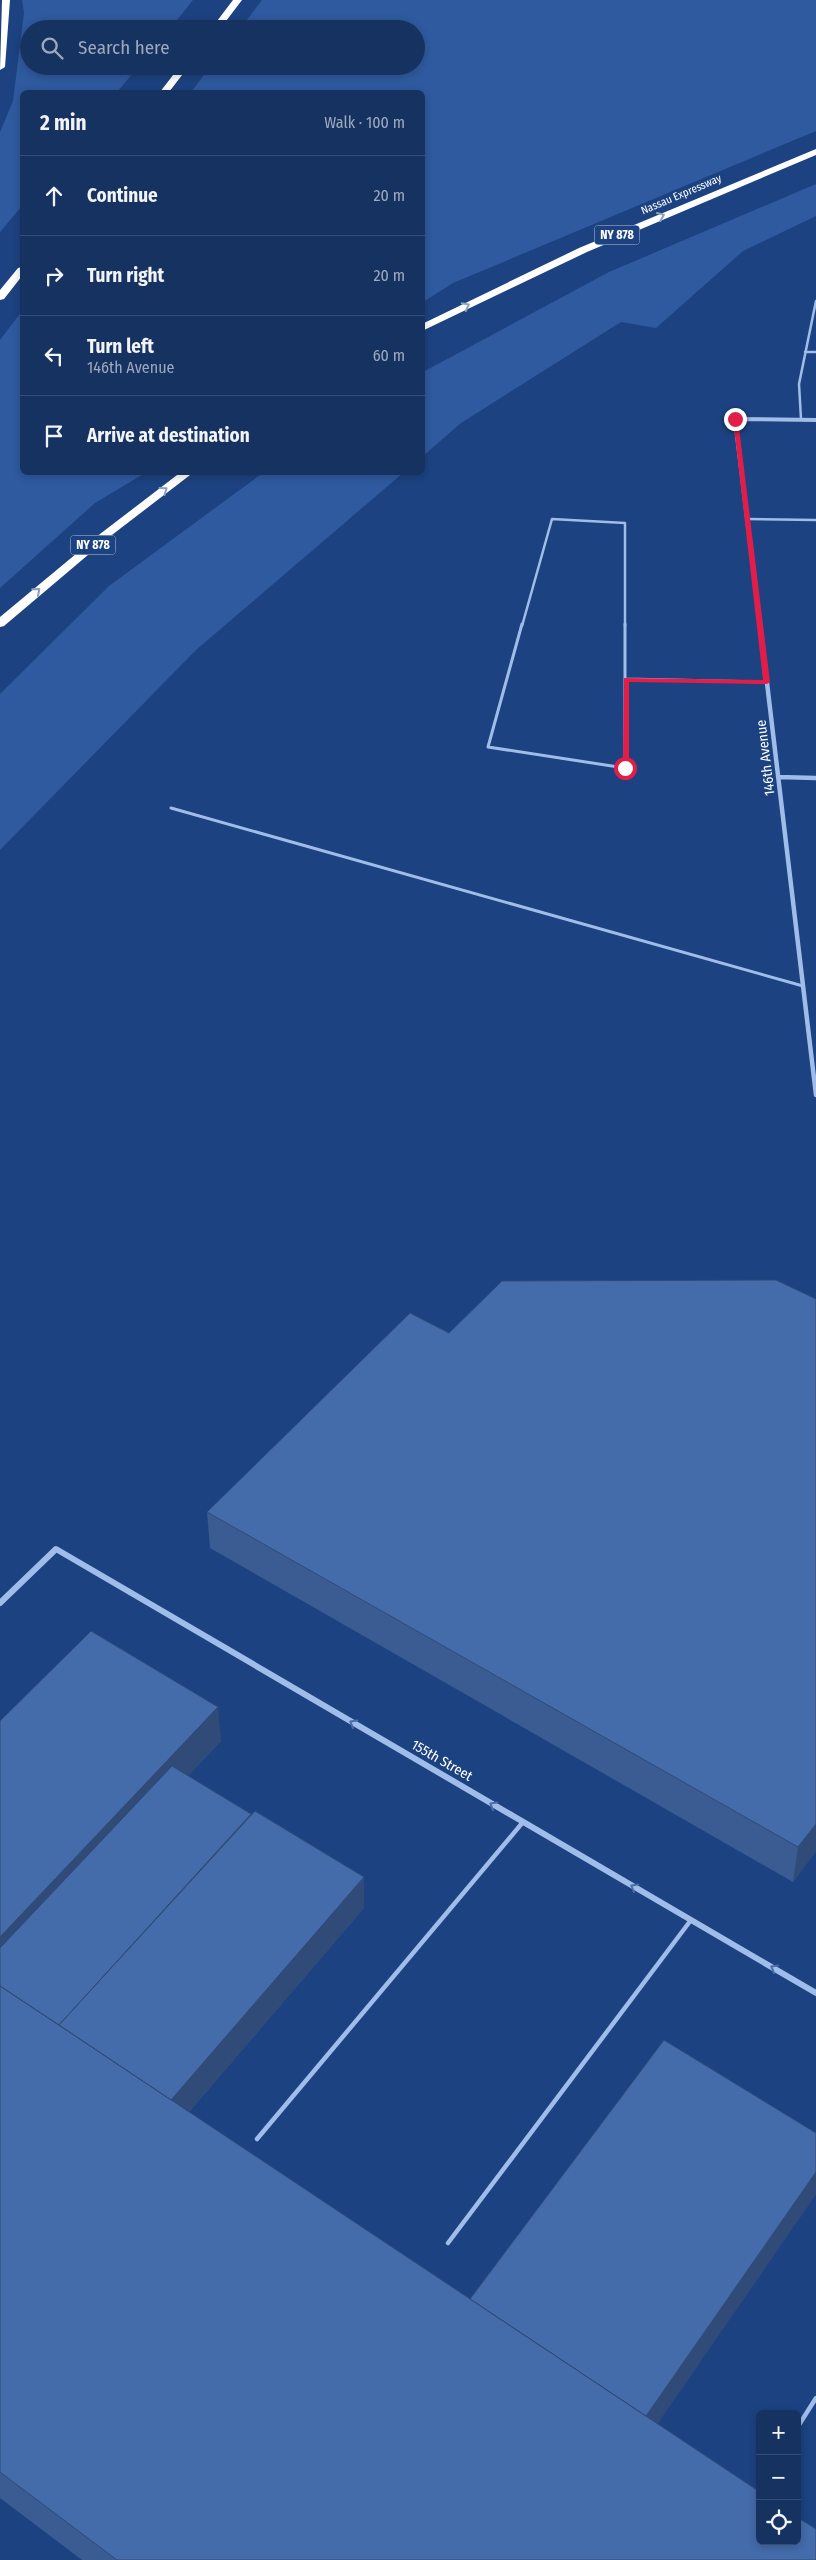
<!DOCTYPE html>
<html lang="en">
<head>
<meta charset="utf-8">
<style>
  body { margin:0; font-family:"Fira Sans Condensed",sans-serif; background:#1e3a67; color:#f1f3f6 }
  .controls { position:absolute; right:15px; bottom:15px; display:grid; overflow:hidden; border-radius:8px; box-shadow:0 2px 8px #0003 }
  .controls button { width:45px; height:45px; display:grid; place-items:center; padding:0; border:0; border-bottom:1px solid #344d76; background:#153261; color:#f1f3f6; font:25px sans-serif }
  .stop { position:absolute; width:15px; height:15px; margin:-11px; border:4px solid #e11d48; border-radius:50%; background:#fff }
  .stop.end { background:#e11d48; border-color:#fff; box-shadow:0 1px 5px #0008 }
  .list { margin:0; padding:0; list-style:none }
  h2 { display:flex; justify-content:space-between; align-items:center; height:65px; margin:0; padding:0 20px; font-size:21px }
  h2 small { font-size:16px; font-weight:400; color:#9daabd }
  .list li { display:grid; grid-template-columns:32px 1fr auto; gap:15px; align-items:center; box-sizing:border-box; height:80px; padding:0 20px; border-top:1px solid #344d76 }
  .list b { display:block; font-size:19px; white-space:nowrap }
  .list p { margin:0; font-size:16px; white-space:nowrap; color:#9daabd }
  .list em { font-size:16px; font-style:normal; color:#9daabd }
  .icon { flex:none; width:28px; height:28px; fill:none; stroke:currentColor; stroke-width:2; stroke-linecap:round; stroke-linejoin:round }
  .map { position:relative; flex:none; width:816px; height:2560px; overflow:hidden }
  .search { position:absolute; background:#153261; box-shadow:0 2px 8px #0003; left:20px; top:20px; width:405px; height:55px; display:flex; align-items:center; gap:12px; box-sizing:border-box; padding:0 18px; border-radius:28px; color:#9daabd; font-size:19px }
  .panel { position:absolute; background:#153261; box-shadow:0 2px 8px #0003; left:20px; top:90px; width:405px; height:385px; border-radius:8px }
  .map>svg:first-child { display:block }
  .green { fill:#2f5a9f }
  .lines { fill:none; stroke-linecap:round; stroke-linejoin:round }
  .lane-far2 { stroke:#a0bde9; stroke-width:2.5 }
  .lane-far1 { stroke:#a0bde9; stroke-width:3 }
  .lane { stroke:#a0bde9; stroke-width:4.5 }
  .street-far2 { stroke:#a0bde9; stroke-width:4 }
  .street-far1 { stroke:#a0bde9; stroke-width:4.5 }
  .street { stroke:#a0bde9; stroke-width:6 }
  .highway { fill:#fff; fill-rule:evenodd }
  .wall { fill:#3a5c92 }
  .shaded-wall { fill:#304b77 }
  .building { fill:#446baa; stroke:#304b77 }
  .oneway { stroke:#8ea0c0 }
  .oneway2 { stroke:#4a6da5 }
  .route { fill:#e11d48 }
  .labels { text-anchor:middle; stroke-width:4.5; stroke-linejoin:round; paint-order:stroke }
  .far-street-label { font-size:11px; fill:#fff; stroke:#1c4281 }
  .shield { fill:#1c4281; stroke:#bbc6d9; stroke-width:1 }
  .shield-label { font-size:12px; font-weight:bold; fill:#fff }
  .street-label { font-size:14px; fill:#fff; stroke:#1c4281 }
</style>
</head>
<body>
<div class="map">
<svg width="816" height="2560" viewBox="0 0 816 2560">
  <rect width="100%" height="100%" fill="#1c4281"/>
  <path class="green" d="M22 0H193L170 29H29V66H139L117 92H22V206L0 232V132L13 101 24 13Z
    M262 0H816V131L453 283 423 302 422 92H191L211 66H416V29H240Z
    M816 184V216L743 251 656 328 621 322 461 423 423 456V372L609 272Z
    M22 311V472L145 473 95 503 0 588V340Z
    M264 472 403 473 196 650 0 850V694L109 586Z"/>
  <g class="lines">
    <path class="lane-far2" d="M805 352H816
      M801 419 799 384 816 301
      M747 519 816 520
      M522 626 552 519 625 523V626"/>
    <path class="lane-far1" d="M522 624 488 747 625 768V624
      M626 679 767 682
      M171 808 803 986"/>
    <path class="lane" d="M257 2139 523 1822
      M448 2243 691 1920
      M797 2428 816 2398"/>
    <path class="street-far2" d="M760 626 735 419 816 420"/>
    <path class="street-far1" d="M760 624 816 1095
      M778 777 816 778"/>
    <path class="street" d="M0 1603 56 1549 816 1993"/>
    <path class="highway" d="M2 0H10L5 67 0 70Z
      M233 0H242L220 29H211Z
      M180 66H189L169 92H160Z
      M816 149V155L587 252 422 331V324L579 248Z
      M22 267V276L4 299 0 300V290L18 268Z
      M181 472H194L108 538 4 626 0 627V617L100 534Z"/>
  </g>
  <path class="wall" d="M816 1299V1851L793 1882 210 1548 207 1512 449 1333Z
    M0 1721 221 1741 188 1776 251 1814 364 1908 189 2112 470 2299 816 2133V2194L657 2424 816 2560H82L0 2498Z"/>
  <path class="shaded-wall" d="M218 1707 221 1741 0 1977V1937Z
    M816 1824V1851L793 1882 798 1847Z
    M364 1877V1908L172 2132 169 2102Z
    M816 2172V2194L642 2446 645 2418Z"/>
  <path class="building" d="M776 1280 816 1299V1824L798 1847 207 1512 410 1313 449 1333 502 1281Z
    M91 1631 218 1707 0 1937V1721Z
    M172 1766 251 1814 59 2025 0 1986V1948Z
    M255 1811 364 1877 171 2100 59 2025Z
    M0 1986 760 2492V2541H797V2517L816 2529V2560H117L0 2472Z
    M664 2040 816 2133V2172L646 2416 470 2299Z"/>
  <defs><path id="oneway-chevron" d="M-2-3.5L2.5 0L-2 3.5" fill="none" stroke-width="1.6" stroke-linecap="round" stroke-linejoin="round" transform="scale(1.25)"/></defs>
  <g class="oneway">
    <use href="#oneway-chevron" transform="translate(661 216) rotate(-23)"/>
    <use href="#oneway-chevron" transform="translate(466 306) rotate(-27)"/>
    <use href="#oneway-chevron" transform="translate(164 490) rotate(-36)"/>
    <use href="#oneway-chevron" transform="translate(37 591) rotate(-41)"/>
  </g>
  <g class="oneway2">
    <use href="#oneway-chevron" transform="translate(353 1723) rotate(-150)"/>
    <use href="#oneway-chevron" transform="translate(493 1805) rotate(-150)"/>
    <use href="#oneway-chevron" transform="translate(634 1887) rotate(-150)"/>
    <use href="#oneway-chevron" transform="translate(774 1968) rotate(-150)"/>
  </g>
  <path class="route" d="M733 418 738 419 770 682 767 684 629 682V768L623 770 624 678 763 680Z"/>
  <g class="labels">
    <g class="far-street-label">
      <text transform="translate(681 194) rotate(-23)" y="4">Nassau Expressway</text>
    </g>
    <g class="shield">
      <rect x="594.5" y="225.5" width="45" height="19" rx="4"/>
      <rect x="70.5" y="535.5" width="45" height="19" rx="4"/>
    </g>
    <g class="shield-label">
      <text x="617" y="239">NY 878</text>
      <text x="93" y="549">NY 878</text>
    </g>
    <g class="street-label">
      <text transform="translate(765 758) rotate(-97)" y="5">146th Avenue</text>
      <text transform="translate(442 1760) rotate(30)" y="5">155th Street</text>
    </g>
  </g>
</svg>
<div class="controls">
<button>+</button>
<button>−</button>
<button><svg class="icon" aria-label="locate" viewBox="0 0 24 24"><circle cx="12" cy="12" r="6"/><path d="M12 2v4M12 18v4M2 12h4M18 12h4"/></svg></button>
</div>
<div class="stop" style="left:625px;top:768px"></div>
<div class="stop end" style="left:735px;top:419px"></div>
<div class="search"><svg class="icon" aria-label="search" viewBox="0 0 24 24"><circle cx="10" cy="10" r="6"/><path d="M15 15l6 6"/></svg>Search here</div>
<section class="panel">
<h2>2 min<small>Walk · 100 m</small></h2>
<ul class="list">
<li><svg class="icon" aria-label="ahead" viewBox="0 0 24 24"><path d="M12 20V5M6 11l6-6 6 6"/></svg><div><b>Continue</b></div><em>20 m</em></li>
<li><svg class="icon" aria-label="right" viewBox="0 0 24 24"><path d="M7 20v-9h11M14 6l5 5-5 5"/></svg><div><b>Turn right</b></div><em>20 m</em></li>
<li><svg class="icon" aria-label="left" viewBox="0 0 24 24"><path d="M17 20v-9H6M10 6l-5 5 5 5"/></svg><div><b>Turn left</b><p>146th Avenue</p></div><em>60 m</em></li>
<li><svg class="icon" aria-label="arrive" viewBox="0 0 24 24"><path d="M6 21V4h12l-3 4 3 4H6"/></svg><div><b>Arrive at destination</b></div></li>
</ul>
</section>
</div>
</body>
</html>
